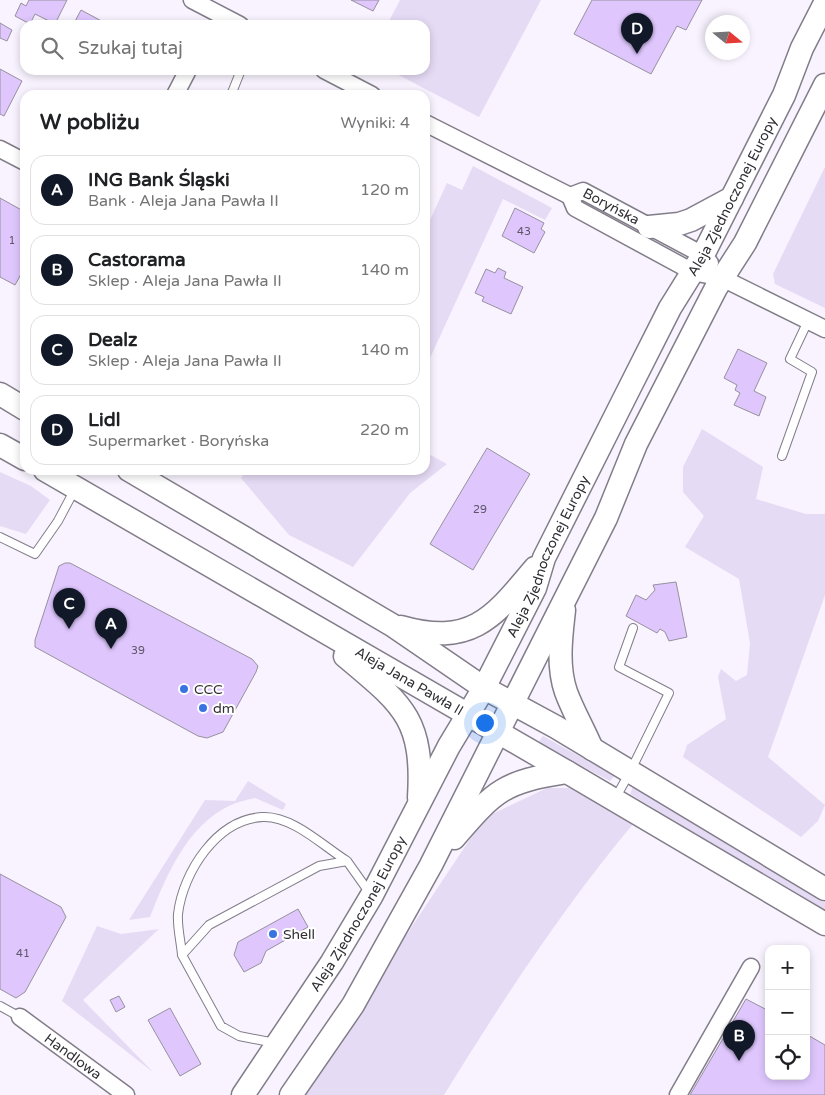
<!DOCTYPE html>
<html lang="pl">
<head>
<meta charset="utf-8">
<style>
  body { margin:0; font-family:"Varela Round",sans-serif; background:#f2f2f2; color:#202124 }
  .controls { position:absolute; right:15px; bottom:15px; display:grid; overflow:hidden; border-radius:10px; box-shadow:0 2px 8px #0003 }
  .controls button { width:45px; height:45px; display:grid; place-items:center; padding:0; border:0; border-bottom:1px solid #e0e0e0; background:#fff; color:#202124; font:25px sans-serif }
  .compass { position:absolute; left:705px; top:15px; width:45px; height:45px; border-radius:50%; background:#fff; box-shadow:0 2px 8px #0003; rotate:108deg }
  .you { position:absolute; left:484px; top:722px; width:18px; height:18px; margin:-12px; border:4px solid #fff; border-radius:50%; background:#1a73e8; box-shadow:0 0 0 8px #1a73e833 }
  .badge { display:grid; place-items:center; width:32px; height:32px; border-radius:50%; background:#111827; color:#fff; font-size:16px; font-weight:700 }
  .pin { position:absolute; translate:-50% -41px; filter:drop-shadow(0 1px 2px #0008) }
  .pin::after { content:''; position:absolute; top:26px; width:18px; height:15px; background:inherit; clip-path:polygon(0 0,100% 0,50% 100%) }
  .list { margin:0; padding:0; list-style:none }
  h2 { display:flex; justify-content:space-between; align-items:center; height:65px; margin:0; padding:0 20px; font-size:21px }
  h2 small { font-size:16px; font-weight:400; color:#757577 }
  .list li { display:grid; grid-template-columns:32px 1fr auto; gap:15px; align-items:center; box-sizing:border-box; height:70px; margin:0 10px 10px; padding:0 10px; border:1px solid #e0e0e0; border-radius:15px }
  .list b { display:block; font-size:19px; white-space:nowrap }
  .list p { margin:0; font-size:16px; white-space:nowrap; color:#757577 }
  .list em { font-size:16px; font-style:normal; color:#757577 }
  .icon { flex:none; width:28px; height:28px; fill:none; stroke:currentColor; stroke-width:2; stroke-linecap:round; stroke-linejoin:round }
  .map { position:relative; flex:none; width:825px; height:1095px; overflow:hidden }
  .search { position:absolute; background:#fff; box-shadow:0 2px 8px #0003; left:20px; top:20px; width:410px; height:55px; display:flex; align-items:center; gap:12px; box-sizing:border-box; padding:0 18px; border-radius:15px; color:#757577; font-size:19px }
  .panel { position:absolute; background:#fff; box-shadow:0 2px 8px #0003; left:20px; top:90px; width:410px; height:385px; border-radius:15px }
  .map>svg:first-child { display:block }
  .green { fill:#e6dbf5 }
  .building { fill:#dfc7fe; stroke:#96919d }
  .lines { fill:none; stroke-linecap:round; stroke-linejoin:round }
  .lane-casing { stroke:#827d89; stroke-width:10 }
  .street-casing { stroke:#827d89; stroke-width:19 }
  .secondary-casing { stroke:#827d89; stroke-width:25 }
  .lane { stroke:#fff; stroke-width:8 }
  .street { stroke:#fff; stroke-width:16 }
  .secondary { stroke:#fff; stroke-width:22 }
  .poi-dot { fill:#3972e1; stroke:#fff; stroke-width:2 }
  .labels { text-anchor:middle; stroke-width:4; stroke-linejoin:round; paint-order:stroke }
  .number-label { font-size:11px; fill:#5c5566 }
  .street-label { font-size:14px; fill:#312f34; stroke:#fff }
  .poi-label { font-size:14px; fill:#312f34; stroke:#fff; text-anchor:start }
</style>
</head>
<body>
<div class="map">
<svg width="825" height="1095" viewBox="0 0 825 1095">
  <rect width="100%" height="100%" fill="#f8f3fe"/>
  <path class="green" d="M400 0H541L479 117 389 70H425V25H387Z
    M473 166 552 208 545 220 503 199 425 369V231L447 183 462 190Z
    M825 167V308L775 284 773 274Z
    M702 429 763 467 756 499 806 514H825V595L768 757 825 805 818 821 801 837 683 757 687 745 726 719 718 677 721 669 736 681 747 675 750 643 739 579 685 547 704 516 683 492V467Z
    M425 452 447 464 410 493 353 567 289 535 241 478 246 470H425Z
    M0 472 31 486 50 500 26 534 0 526Z
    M543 736 615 776 610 781 538 743Z
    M248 781 286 804 283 810 255 798C247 800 237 802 229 806 187 826 166 876 150 917L129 920 205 800 235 801Z
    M633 787 825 903V911L630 794Z
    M547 788H572L633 824C562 909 502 1001 444 1095H300L484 818Z
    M97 926 121 934 159 929 83 1000 154 1073 62 1001Z"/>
  <path class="building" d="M29 0H67L55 24 35 14 30 24 15 16 21 3 26 6Z
    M351 0H379L373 11Z
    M592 0H702L686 30 677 26 651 74 574 34Z
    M81 10 109 25H73Z
    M0 23 12 30 7 41 0 38Z
    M0 69 22 81 4 116 0 114Z
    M0 198 25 212V267L15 285 0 277Z
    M515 208 544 223 541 229 545 232 534 253 502 236Z
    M498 268 506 272 504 278 523 287 511 314 482 301 484 297 475 293 486 269 495 273Z
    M738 349 767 363 754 391 766 397 759 416 734 405 740 393 735 390 737 385 724 378Z
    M487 448 530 474 473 570 430 544Z
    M65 563H70L252 659 258 666 256 672 223 732 207 738 198 736 35 647V640L59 566Z
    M676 582 687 637 669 641 665 632 660 629 657 633 626 616 636 595 646 600 655 590 653 585Z
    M0 874 61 907 66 917 25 992 16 998 0 989Z
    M298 909 308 927 266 951 261 963 244 972 234 955 238 942Z
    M119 996 125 1007 116 1012 110 1000Z
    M746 999 769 1011V1076H806V1034L825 1045V1095H690Z
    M170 1008 201 1064 180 1076 148 1020Z"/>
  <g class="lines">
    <defs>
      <path id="lane" d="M231 95 241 70
        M782 456 812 372 790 359 808 321
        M0 537 35 554 58 521 75 489
        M616 797 630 772 669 693 619 667 633 628
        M182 955C181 942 177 927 178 914 183 872 217 819 263 817 293 816 323 846 347 861
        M0 1006 20 1017
        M275 1043 239 1036 221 1026 182 955 209 925 319 866 347 861 369 892"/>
      <g id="street">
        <path d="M192 0 240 25"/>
        <path d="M324 70 372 95"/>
        <path d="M175 95 188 70"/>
        <path d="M425 123 570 196"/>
        <path d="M0 149 25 162"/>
        <path d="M570 196 575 208 693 272 722 278 825 329"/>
        <path id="s1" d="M570 196 583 191 703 255 710 263"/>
        <path id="s2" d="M20 1017 126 1095"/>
        <path d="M678 1095 751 967"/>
      </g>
      <g id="secondary">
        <path d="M649 227 679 224 691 220 732 198"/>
        <path d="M0 394 25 409"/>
        <path d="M0 445 25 459"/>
        <path id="s3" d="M45 470 567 772 825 924"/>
        <path d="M129 470 392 625 484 688 556 727 825 889"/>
        <path d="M564 610C561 637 557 666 566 692 573 711 584 730 592 749"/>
        <path d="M401 627C472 647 494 617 535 568"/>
        <path d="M345 656C402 704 424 718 419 798"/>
        <path d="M454 838C496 789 504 782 567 772"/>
        <path id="s4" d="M243 1095 332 962 372 895 449 746 484 688 535 588 544 558 626 395 670 308 703 255 784 95 802 48 825 3"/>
        <path d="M291 1095 353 1005 431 865 606 518 636 444 716 288 745 243 825 85"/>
      </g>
    </defs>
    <use href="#lane" class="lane-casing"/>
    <use href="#street" class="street-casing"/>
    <use href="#secondary" class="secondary-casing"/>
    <use href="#lane" class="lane"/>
    <use href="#street" class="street"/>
    <use href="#secondary" class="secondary"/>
  </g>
  <g class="poi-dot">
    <circle cx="184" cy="689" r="5"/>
    <circle cx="203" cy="708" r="5"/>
    <circle cx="273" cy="934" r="5"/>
  </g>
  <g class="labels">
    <g class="number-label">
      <text x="524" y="235">43</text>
      <text x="12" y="244">1</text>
      <text x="480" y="513">29</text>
      <text x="138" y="654">39</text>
      <text x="23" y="957">41</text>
    </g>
    <g class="street-label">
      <text dy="5" stroke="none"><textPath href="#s4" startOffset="1025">Aleja Zjednoczonej Europy</textPath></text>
      <text dy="5" stroke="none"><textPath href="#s1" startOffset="46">Boryńska</textPath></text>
      <text dy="5" stroke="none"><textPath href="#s4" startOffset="620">Aleja Zjednoczonej Europy</textPath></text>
      <text dy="5" stroke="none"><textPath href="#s3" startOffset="421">Aleja Jana Pawła II</textPath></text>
      <text dy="5" stroke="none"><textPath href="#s4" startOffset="215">Aleja Zjednoczonej Europy</textPath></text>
      <text dy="5" stroke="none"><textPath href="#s2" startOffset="66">Handlowa</textPath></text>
    </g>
    <g class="poi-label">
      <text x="194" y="694">CCC</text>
      <text x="213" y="713">dm</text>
      <text x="283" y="939">Shell</text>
    </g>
  </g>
</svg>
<div class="controls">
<button>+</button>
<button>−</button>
<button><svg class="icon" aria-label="locate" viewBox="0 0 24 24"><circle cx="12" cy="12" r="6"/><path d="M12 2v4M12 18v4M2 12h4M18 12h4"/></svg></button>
</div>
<svg class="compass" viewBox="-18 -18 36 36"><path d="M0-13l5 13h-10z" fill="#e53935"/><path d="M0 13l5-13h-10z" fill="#757577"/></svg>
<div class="you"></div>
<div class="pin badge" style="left:111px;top:649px">A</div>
<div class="pin badge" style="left:739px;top:1061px">B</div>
<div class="pin badge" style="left:69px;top:629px">C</div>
<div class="pin badge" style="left:637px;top:54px">D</div>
<div class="search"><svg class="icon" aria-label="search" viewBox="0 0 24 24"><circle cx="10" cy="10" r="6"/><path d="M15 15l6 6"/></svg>Szukaj tutaj</div>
<section class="panel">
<h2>W pobliżu<small>Wyniki: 4</small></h2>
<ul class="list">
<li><span class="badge">A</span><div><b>ING Bank Śląski</b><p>Bank · Aleja Jana Pawła II</p></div><em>120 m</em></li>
<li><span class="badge">B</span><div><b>Castorama</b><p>Sklep · Aleja Jana Pawła II</p></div><em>140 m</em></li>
<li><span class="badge">C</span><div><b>Dealz</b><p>Sklep · Aleja Jana Pawła II</p></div><em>140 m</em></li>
<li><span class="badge">D</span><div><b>Lidl</b><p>Supermarket · Boryńska</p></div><em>220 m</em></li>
</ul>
</section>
</div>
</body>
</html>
